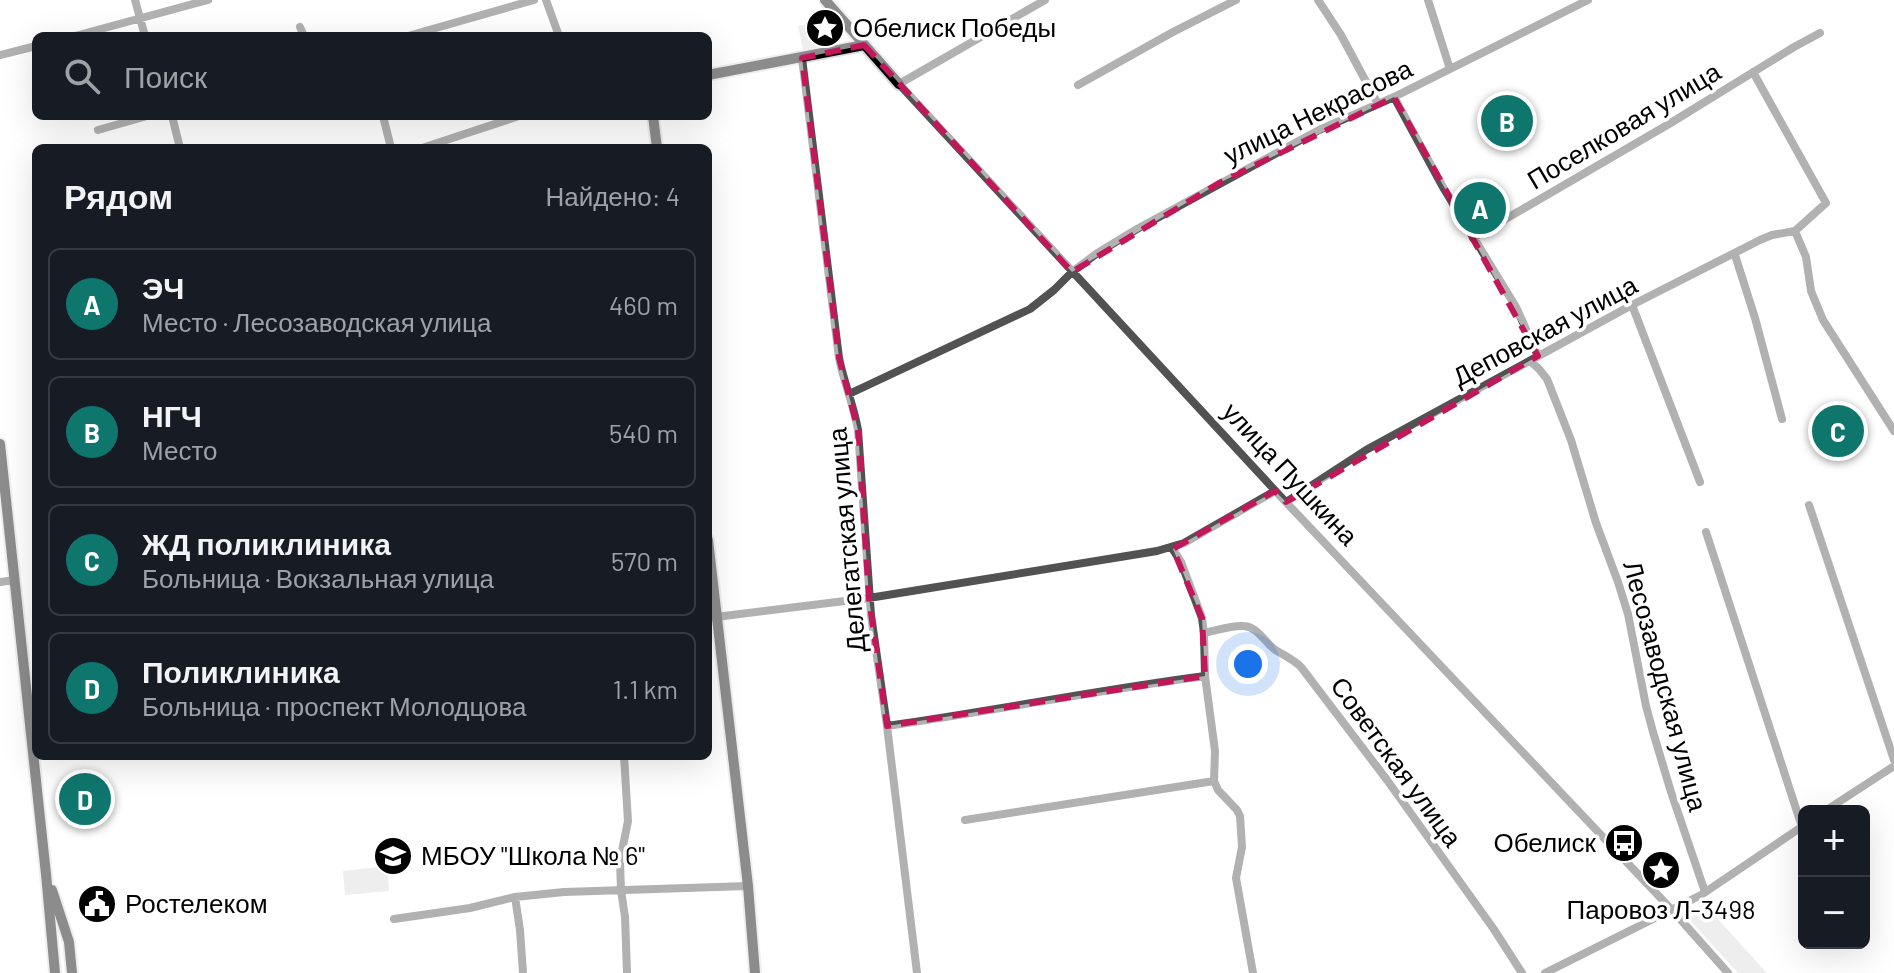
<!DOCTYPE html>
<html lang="ru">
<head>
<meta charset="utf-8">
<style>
  body { margin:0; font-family:Barlow,sans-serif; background:#20242c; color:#f1f3f6 }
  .controls { position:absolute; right:24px; bottom:24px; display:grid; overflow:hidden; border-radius:12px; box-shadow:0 8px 32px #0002 }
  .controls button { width:72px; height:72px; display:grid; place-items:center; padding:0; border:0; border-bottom:2px solid #363941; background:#171b24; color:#f1f3f6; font:40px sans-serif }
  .you { position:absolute; left:1248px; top:664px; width:28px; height:28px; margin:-20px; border:6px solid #fff; border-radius:50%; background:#1a73e8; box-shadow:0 0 0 12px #1a73e833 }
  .badge { display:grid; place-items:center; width:52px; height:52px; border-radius:50%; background:#0f766e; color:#fff; font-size:26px; font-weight:700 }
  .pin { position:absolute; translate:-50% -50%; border:4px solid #fff; box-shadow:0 2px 8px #0006 }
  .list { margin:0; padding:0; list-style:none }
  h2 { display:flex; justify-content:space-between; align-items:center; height:104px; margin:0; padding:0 32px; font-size:34px }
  h2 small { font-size:26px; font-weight:400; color:#9ea1a6 }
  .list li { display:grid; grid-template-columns:52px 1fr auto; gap:24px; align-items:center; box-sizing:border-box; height:112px; margin:0 16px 16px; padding:0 16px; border:2px solid #363941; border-radius:12px }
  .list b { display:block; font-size:30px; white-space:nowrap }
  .list p { margin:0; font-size:26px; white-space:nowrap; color:#9ea1a6 }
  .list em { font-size:26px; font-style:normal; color:#9ea1a6 }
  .icon { flex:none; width:44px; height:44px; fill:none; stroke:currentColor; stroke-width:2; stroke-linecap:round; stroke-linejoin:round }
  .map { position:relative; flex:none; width:1894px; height:973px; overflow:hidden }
  .search { position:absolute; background:#171b24; box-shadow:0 8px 32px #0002; left:32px; top:32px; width:680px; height:88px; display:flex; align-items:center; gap:20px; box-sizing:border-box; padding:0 28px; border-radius:12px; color:#9ea1a6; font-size:30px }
  .panel { position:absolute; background:#171b24; box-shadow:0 8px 32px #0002; left:32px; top:144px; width:680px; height:616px; border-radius:12px }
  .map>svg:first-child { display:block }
  .green { fill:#d9d9d9 }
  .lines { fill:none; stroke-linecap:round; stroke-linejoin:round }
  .major-casing { stroke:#dbdbdb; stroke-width:14 }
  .minor { stroke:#525252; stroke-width:8 }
  .major { stroke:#000; stroke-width:10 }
  .marked { fill:none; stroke:#c2185b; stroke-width:6; stroke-dasharray:16 10; stroke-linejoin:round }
  .labels { text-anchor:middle; stroke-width:7; stroke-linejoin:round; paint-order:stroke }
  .poi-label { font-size:26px; fill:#000; stroke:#fff; text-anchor:start }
  .street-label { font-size:26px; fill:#000; stroke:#fff }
</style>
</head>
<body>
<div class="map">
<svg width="1894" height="973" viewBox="0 0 1894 973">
  <rect width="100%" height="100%" fill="#fff"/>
  <path class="green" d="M827 20 838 31 834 42 826 46 803 50 798 26Z
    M387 866 389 891 345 895 343 871Z
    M1703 904 1706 906 1767 973H1738L1687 917 1689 912Z"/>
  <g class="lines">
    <defs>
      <path id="major" d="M825 0 899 84
        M708 75 864 45
        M653 116 657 148
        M0 444 46 874 55 973
        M708 540 748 886 755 973
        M52 890 69 942 72 973"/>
    </defs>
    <use href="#major" class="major-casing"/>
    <path class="minor" d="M135 0 145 36
      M546 0 559 36
      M1045 0 899 84 1282 498 1672 910 1728 973
      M1318 0 1341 35 1378 104
      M1428 0 1450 69
      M300 27 304 36
      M75 36 208 0
      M408 36 534 0
      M0 55 36 46
      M802 58 839 358C844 383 854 406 858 430L871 615 887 726 917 973
      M1078 85 1173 32 1236 0
      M1394 97 1444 189 1516 307 1538 356
      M172 116 180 148
      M383 116 391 148
      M98 130 147 116
      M422 148 519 116
      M1795 231 1806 257 1811 291 1823 320 1894 431
      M1473 238 1669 124 1794 47 1820 33
      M1735 255 1755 318 1782 419
      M1632 305 1700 482
      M1530 361 1539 369 1547 379 1571 440 1596 523 1618 582 1628 614 1646 706 1653 732 1671 792 1705 892
      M849 394 1030 309 1054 290 1072 272 1096 254 1137 229 1319 130 1394 97 1588 0
      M1286 502 1366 450 1632 305 1760 240 1772 235 1795 231 1826 203 1753 72
      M1809 505 1894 760
      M1706 532 1802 827
      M1172 548 1181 562 1202 618 1204 633 1205 676 1215 751 1214 781 1218 790 1237 810 1240 816 1242 847 1236 878 1253 973
      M0 582 15 580
      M708 618 869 598 1157 551 1184 543 1275 491
      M1204 633C1216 631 1231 625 1243 626 1257 626 1264 641 1274 649 1283 655 1293 659 1301 667L1387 780 1493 928 1522 973
      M887 726C993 711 1098 690 1205 676
      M624 756 628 821 620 861 621 890 625 917 627 973
      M1825 811 1894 766
      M965 820 1214 781
      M515 897 520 930 523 973
      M394 919 470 908 515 897 564 892 748 886
      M1545 973 1701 895 1803 826"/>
    <use href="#major" class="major"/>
  </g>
  <path d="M0 0H1894V973H0ZM864 45 1072 272 1219 183 1394 97 1538 356 1286 502 1275 491 1173 549 1202 618 1205 676 887 726 869 598 858 430 839 358 802 58Z" fill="#fff" fill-opacity=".55" fill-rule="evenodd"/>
  <path class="marked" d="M864 45 1072 272 1219 183 1394 97 1538 356 1286 502 1275 491 1173 549 1202 618 1205 676 887 726 869 598 858 430 839 358 802 58Z"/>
  <defs>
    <symbol id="sight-disc" viewBox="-11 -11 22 22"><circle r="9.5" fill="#000" stroke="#fff"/><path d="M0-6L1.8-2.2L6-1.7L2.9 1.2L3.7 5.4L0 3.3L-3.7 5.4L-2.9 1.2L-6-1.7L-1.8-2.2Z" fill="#fff"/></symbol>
    <symbol id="bus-disc" viewBox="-11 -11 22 22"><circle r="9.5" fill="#000" stroke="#fff"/><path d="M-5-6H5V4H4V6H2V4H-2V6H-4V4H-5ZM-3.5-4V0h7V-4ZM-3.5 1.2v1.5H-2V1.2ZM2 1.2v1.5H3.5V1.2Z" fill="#fff"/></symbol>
    <symbol id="school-disc" viewBox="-11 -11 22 22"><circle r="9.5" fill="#000" stroke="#fff"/><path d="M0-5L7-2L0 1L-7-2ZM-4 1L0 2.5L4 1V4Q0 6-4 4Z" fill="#fff"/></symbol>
    <symbol id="civic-disc" viewBox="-11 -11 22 22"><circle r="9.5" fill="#000" stroke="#fff"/><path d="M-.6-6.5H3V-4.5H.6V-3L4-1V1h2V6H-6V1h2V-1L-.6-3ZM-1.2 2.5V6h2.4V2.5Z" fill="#fff"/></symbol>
  </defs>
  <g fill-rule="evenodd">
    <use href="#sight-disc" x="803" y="6" width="44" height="44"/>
    <use href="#bus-disc" x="1602" y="821" width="44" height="44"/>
    <use href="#school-disc" x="371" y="834" width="44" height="44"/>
    <use href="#sight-disc" x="1639" y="848" width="44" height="44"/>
    <use href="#civic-disc" x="75" y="882" width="44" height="44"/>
  </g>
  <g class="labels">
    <g class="poi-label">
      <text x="853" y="37">Обелиск Победы</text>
      <text x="1596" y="852" text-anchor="end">Обелиск</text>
      <text x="421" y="865">МБОУ "Школа № 6"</text>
      <text x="125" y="913">Ростелеком</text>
      <text x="1661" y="919" text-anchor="middle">Паровоз Л-3498</text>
    </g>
    <g class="street-label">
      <text transform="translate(1318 112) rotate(-26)" y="9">улица Некрасова</text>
      <text transform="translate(1624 126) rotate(-31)" y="9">Поселковая улица</text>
      <text transform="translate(1545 331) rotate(-28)" y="9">Деповская улица</text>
      <text transform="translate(1290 474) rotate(47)" y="9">улица Пушкина</text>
      <text transform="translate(847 540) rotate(-95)" y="9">Делегатская улица</text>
      <text transform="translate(1665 686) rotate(75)" y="9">Лесозаводская улица</text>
      <text transform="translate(1396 762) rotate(54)" y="9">Советская улица</text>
    </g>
  </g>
</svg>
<div class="controls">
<button>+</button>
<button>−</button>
</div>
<div class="you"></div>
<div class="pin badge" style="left:1480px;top:208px">A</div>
<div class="pin badge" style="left:1507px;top:121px">B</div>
<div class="pin badge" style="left:1838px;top:431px">C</div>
<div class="pin badge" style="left:85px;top:799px">D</div>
<div class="search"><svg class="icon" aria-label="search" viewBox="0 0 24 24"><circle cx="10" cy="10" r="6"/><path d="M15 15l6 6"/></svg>Поиск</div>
<section class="panel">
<h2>Рядом<small>Найдено: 4</small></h2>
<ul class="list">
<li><span class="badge">A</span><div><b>ЭЧ</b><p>Место · Лесозаводская улица</p></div><em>460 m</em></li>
<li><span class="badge">B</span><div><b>НГЧ</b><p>Место</p></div><em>540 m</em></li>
<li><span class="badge">C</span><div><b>ЖД поликлиника</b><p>Больница · Вокзальная улица</p></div><em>570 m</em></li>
<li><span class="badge">D</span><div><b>Поликлиника</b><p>Больница · проспект Молодцова</p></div><em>1.1 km</em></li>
</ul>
</section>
</div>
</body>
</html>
